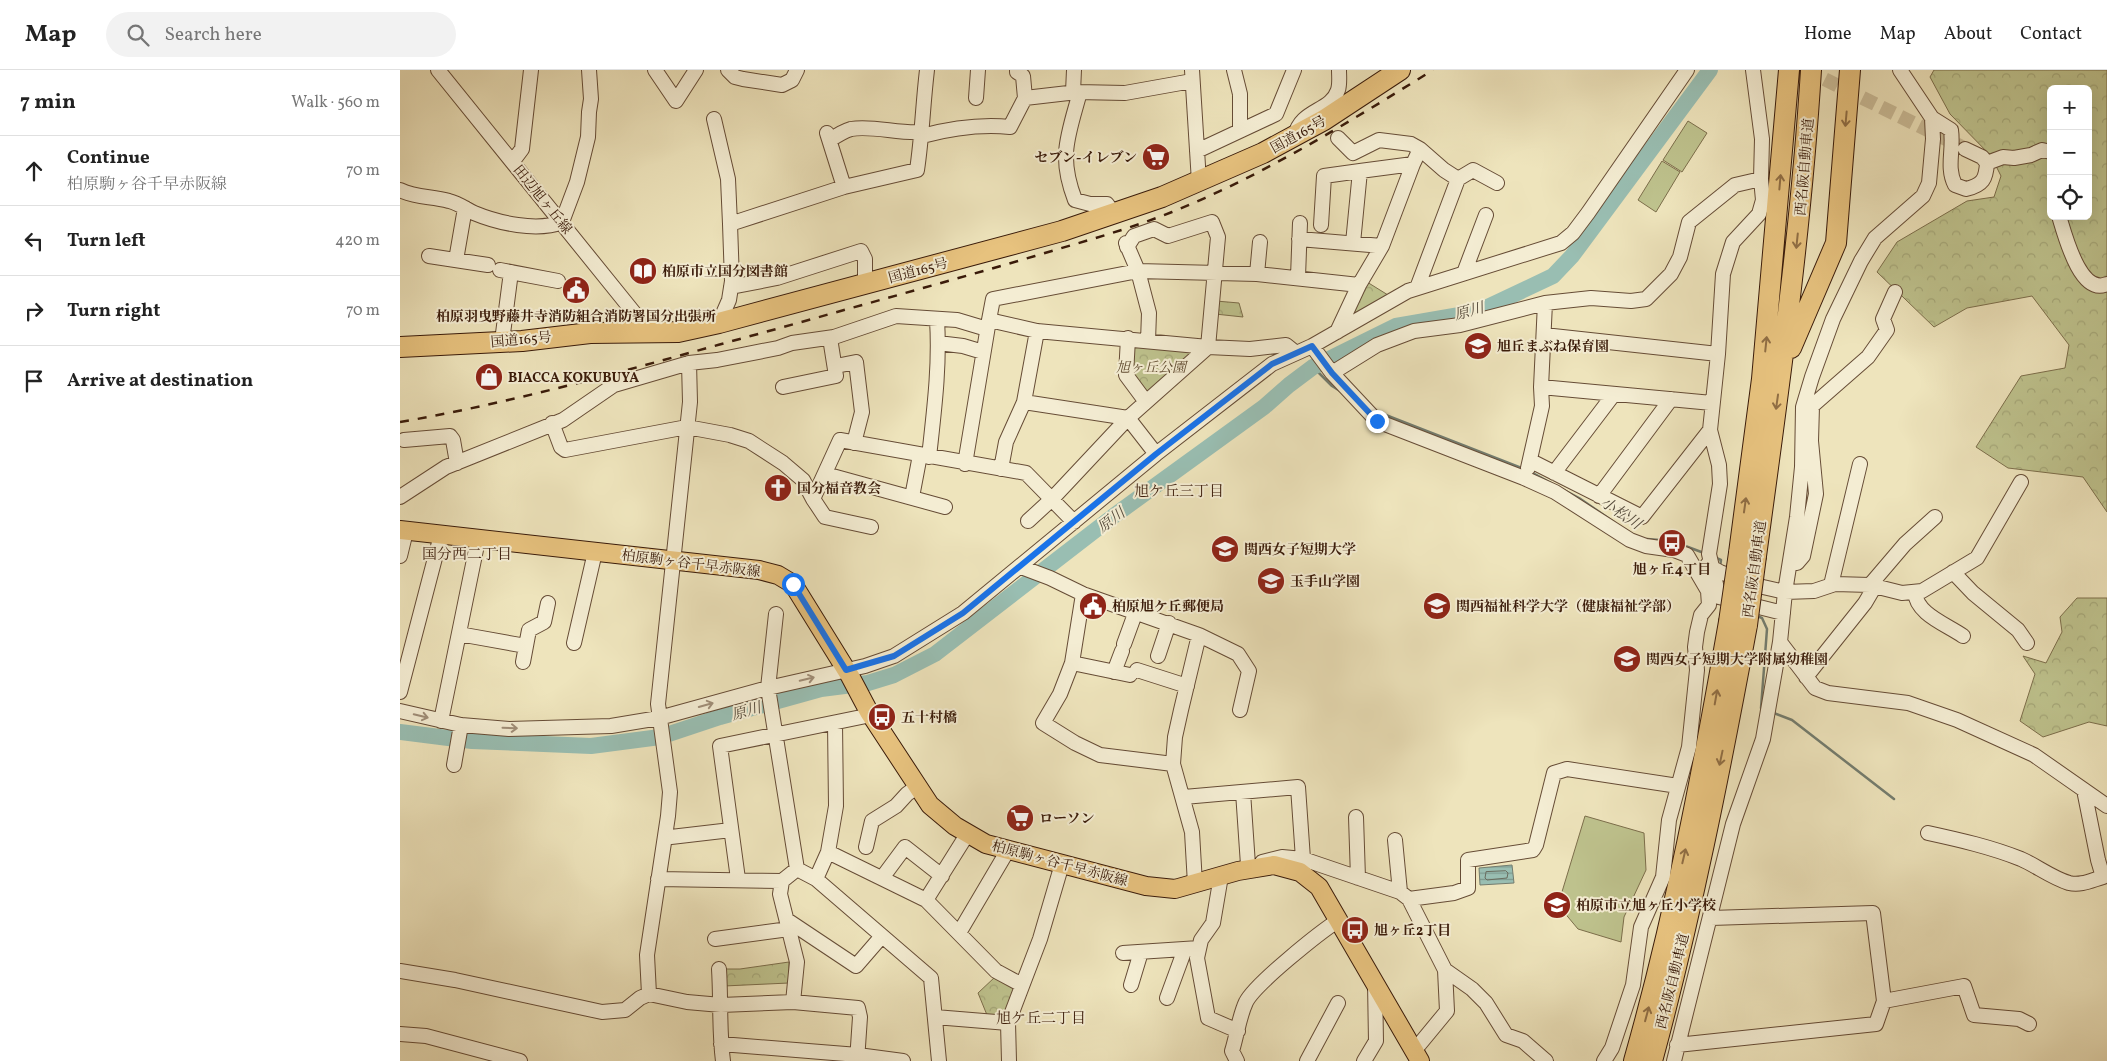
<!DOCTYPE html>
<html lang="en">
<head>
<meta charset="utf-8">
<style>
  body { margin:0; font-family:Vollkorn,"Noto Serif JP",serif; background:#f2f2f2; color:#222 }
  .controls { position:absolute; right:15px; top:15px; display:grid; overflow:hidden; border-radius:8px; box-shadow:0 5px 20px #0002 }
  .controls button { width:45px; height:45px; display:grid; place-items:center; padding:0; border:0; border-bottom:1px solid #e0e0e0; background:#fff; color:#222; font:25px sans-serif }
  .stop { position:absolute; width:15px; height:15px; margin:-11px; border:4px solid #1a73e8; border-radius:50%; background:#fff }
  .stop.end { background:#1a73e8; border-color:#fff; box-shadow:0 1px 5px #0008 }
  .list { margin:0; padding:0; list-style:none }
  h2 { display:flex; justify-content:space-between; align-items:center; height:65px; margin:0; padding:0 20px; font-size:21px }
  h2 small { font-size:16px; font-weight:400; color:#767676 }
  .list li { display:grid; grid-template-columns:32px 1fr auto; gap:15px; align-items:center; box-sizing:border-box; height:70px; padding:0 20px; border-top:1px solid #e0e0e0 }
  .list b { display:block; font-size:19px; white-space:nowrap }
  .list p { margin:0; font-size:16px; white-space:nowrap; color:#767676 }
  .list em { font-size:16px; font-style:normal; color:#767676 }
  .icon { flex:none; width:28px; height:28px; fill:none; stroke:currentColor; stroke-width:2; stroke-linecap:round; stroke-linejoin:round }
  .map { position:relative; flex:none; width:1707px; height:991px; overflow:hidden }
  header { display:flex; align-items:center; gap:30px; box-sizing:border-box; height:70px; padding:0 25px; background:#fff; border-bottom:1px solid #e0e0e0 }
  header strong { font-size:24px }
  nav { display:flex; gap:28px; margin-inline-start:auto; font-size:18px }
  .search { width:350px; height:45px; background:#f2f2f2; display:flex; align-items:center; gap:12px; box-sizing:border-box; padding:0 18px; border-radius:28px; color:#767676; font-size:19px }
  main { display:flex }
  aside { flex:1; background:#fff }
  .map>svg:first-child { display:block }
  .forest { fill:url(#forest-crowns); stroke:#7c6e4b; fill-rule:evenodd }
  .garden { fill:#bec28d; stroke:#7c6e4b }
  .water { fill:url(#water-rules); stroke:#737c6e }
  .lines { fill:none; stroke-linecap:round; stroke-linejoin:round }
  .shore { stroke:#696c5e; stroke-width:1 }
  .stream { stroke:#737c6e; stroke-width:2.5 }
  .river { stroke:#99beb2; stroke-width:16 }
  .minor-tunnel { stroke:#cabc98; stroke-width:14; stroke-dasharray:14 7; stroke-linecap:butt }
  .minor-casing { stroke:#664c36; stroke-width:16 }
  .major-casing { stroke:#391a09; stroke-width:20 }
  .highway-casing { stroke:#391a09; stroke-width:22 }
  .minor { stroke:#f4edd3; stroke-width:14 }
  .major { stroke:#e7c27e; stroke-width:18 }
  .highway { stroke:#e7c27e; stroke-width:20 }
  .rail { stroke:#391a09; stroke-width:2.5; stroke-dasharray:9 9; stroke-linecap:butt }
  .highway-bridge-casing { stroke:#391a09; stroke-width:22; stroke-linecap:butt }
  .highway-bridge { stroke:#e7c27e; stroke-width:20 }
  .oneway { stroke:#906e44 }
  .oneway2 { stroke:#a08e78 }
  .route { stroke:#1a73e8; stroke-width:6 }
  .labels { text-anchor:middle; stroke-width:4; stroke-linejoin:round; paint-order:stroke }
  .street-label { font-size:14px; fill:#391a09; stroke:#f4edd3 }
  .poi-label { font-size:14px; font-weight:bold; fill:#391a09; stroke:#f4edd3; text-anchor:start }
  .park-label { font-size:14px; font-style:italic; fill:#614c31; stroke:#f4edd3 }
  .water-label { font-size:15px; font-style:italic; fill:#564b3c; stroke:#f4edd3 }
  .neighbourhood-label { font-size:15px; fill:#391a09; stroke:#f4edd3 }
</style>
</head>
<body>
<header>
<strong>Map</strong>
<div class="search"><svg class="icon" aria-label="search" viewBox="0 0 24 24"><circle cx="10" cy="10" r="6"/><path d="M15 15l6 6"/></svg>Search here</div>
<nav><a>Home</a><a>Map</a><a>About</a><a>Contact</a></nav>
</header>
<main>
<aside>
<h2>7 min<small>Walk · 560 m</small></h2>
<ul class="list">
<li><svg class="icon" aria-label="ahead" viewBox="0 0 24 24"><path d="M12 20V5M6 11l6-6 6 6"/></svg><div><b>Continue</b><p>柏原駒ヶ谷千早赤阪線</p></div><em>70 m</em></li>
<li><svg class="icon" aria-label="left" viewBox="0 0 24 24"><path d="M17 20v-9H6M10 6l-5 5 5 5"/></svg><div><b>Turn left</b></div><em>420 m</em></li>
<li><svg class="icon" aria-label="right" viewBox="0 0 24 24"><path d="M7 20v-9h11M14 6l5 5-5 5"/></svg><div><b>Turn right</b></div><em>70 m</em></li>
<li><svg class="icon" aria-label="arrive" viewBox="0 0 24 24"><path d="M6 21V4h12l-3 4 3 4H6"/></svg><div><b>Arrive at destination</b></div></li>
</ul>
</aside>
<div class="map">
<svg width="1707" height="991" viewBox="0 0 1707 991">
  <defs>
    <pattern id="forest-crowns" width="20" height="18" patternUnits="userSpaceOnUse" patternTransform="scale(1.25)"><rect width="20" height="18" fill="#bec28d"/><path d="M2 6a3 3 0 1 1 6 0M12 15a3 3 0 1 1 6 0" fill="none" stroke="#a4a678"/></pattern>
    <pattern id="water-rules" width="6" height="5" patternUnits="userSpaceOnUse" patternTransform="scale(1.25)"><rect width="6" height="5" fill="#99beb2"/><path d="M0 2.5h6" fill="none" stroke="#7e9a8f"/></pattern>
  </defs>
  <rect width="100%" height="100%" fill="#eee4bc"/>
  <filter id="stains"><feTurbulence type="fractalNoise" baseFrequency=".004" numOctaves="4"/><feColorMatrix values="0 0 0 0 .2 0 0 0 0 .09 0 0 0 0 .02 0 0 0 .5 -.17"/></filter>
  <radialGradient id="worn" r=".72"><stop offset=".6" stop-color="#630" stop-opacity="0"/><stop offset="1" stop-color="#630" stop-opacity=".3"/></radialGradient>
  <path class="forest" d="M1534 0H1707V442L1683 407 1608 398 1576 377 1621 306 1665 298 1669 275 1632 226 1567 238 1534 257 1477 202 1497 172 1567 131 1594 127 1601 106 1591 86 1550 44 1530 7ZM1651 19H1688V146H1651Z
    M967 212 988 225 950 252 947 249Z
    M816 231 839 233 843 247 815 244Z
    M732 276 790 279 793 286 749 325 732 309Z
    M1677 528H1707V656L1689 652 1643 667 1620 651 1635 604 1623 586 1646 593 1662 562 1660 547Z
    M389 892V913L324 916 323 899H340Z
    M595 907 614 919 604 946 587 945 578 923Z"/>
  <path class="garden" d="M1288 51 1307 63 1282 102 1263 90Z
    M1262 91 1280 102 1256 142 1238 130Z
    M1185 746 1244 763 1246 800 1224 847 1221 872 1178 859 1158 835Z"/>
  <path class="water" d="M1112 795 1114 813 1080 815 1079 798Z"/>
  <g class="lines">
    <path class="shore" d="M1106 801 1108 803 1107 808 1087 810 1085 808 1086 802Z"/>
    <path class="stream" d="M913 297 932 316 940 321
      M978 342 1124 399
      M1131 402 1153 414
      M1162 419 1179 428 1214 452
      M1247 469 1272 471 1304 483
      M1314 487 1321 490 1320 497
      M1357 546 1362 548 1367 559 1361 638 1364 639
      M1371 642 1392 650 1494 729"/>
    <path class="river" d="M0 662 72 671 191 676 260 667 320 647 421 619 468 613 494 605 535 584 715 445 864 337 889 315 913 297 996 256 1077 242 1153 206 1172 186 1310 0"/>
    <path class="minor-tunnel" d="M1406 0 1562 77"/>
    <defs>
      <path id="minor" d="M38 0 235 244 238 249 240 262
        M255 0 276 31 296 0
        M328 0 335 7 343 9 382 15 392 10 397 0
        M792 0 799 112
        M834 0 840 24V60
        M1500 0 1532 48 1551 60C1554 80 1546 97 1555 115L1566 119C1583 115 1586 109 1587 93L1582 87 1565 79
        M673 22 674 0
        M680 22C668 66 658 86 675 130L690 134H707L714 144
        M576 28 578 0
        M625 28 677 22 725 23 792 11
        M314 49 328 109 330 154
        M427 63 444 117
        M522 66C552 58 580 54 610 57L625 28 623 6 617 2V0
        M895 66C900 39 931 42 938 20 940 14 939 6 939 0
        M938 68 953 83 979 70 1011 74 1020 79
        M430 70C436 66 444 61 451 59 472 55 499 64 522 62
        M797 81 876 44 894 0
        M113 91 122 79 131 0
        M1587 93 1603 87 1614 88 1631 85 1642 80 1651 82
        M1058 109 1073 100 1097 113
        M0 120C16 128 32 126 49 131 58 133 66 139 74 143 98 153 137 162 162 152L177 112 188 67 189 42 191 29 189 0
        M1659 146C1665 165 1680 226 1707 214
        M921 155 924 106 960 101
        M899 169 982 176
        M726 173 738 201 749 243 748 271
        M953 173 960 101 1013 94 1020 79 1044 100 1058 109 1017 218
        M29 186 88 195
        M56 190 65 138
        M100 200 158 211
        M1064 203 1086 145
        M857 204 860 172
        M898 207 900 153
        M331 217 377 208 461 181 465 189V214
        M589 250 593 229 738 201 857 204 959 215
        M319 253 329 230 332 211 330 154 444 117 517 100C522 67 523 33 527 0
        M937 262 959 215 982 176 1013 94
        M1144 265 1318 284
        M728 268 726 305 746 332
        M102 271 111 202
        M538 273 563 276 583 282
        M912 276 932 303 977 351 1124 408 1155 422 1230 470 1246 476 1274 480 1287 485 1308 521 1319 527 1383 543
        M436 296 456 292 462 342 454 373
        M932 303 977 275 1014 261 1060 255 1145 233 1191 228 1231 231 1246 229 1271 204 1280 187 1289 152 1335 115 1361 109
        M383 317 436 306 430 268
        M1141 317 1312 333
        M624 332 728 348 756 384
        M152 353 161 377 165 380 287 357 330 365 349 371 383 393 403 410 413 429 440 370 626 403 674 452
        M4 370 50 366 53 370 57 393
        M529 387C534 341 540 296 537 250
        M1131 391 1242 447 1310 360
        M565 394 589 250 637 261 808 277 850 279 886 275 896 283
        M1128 398 1142 336 1141 317 1145 233
        M601 399 606 372 624 332 637 261
        M1154 403 1214 324
        M425 404 545 437
        M1199 426 1271 329
        M0 427 46 397 163 350 214 315 289 293 317 290 378 278 392 273 434 267 496 246 557 250 587 259
        M512 427 520 385
        M413 429 425 447 471 457
        M628 451 652 429 728 348 808 277 818 167 812 152 768 166 754 159 734 166 727 177
        M0 486 6 461
        M1390 492 1397 493 1403 486 1416 424 1411 371 1412 336 1468 287 1487 260 1483 249 1495 222
        M1307 495 1320 502 1363 517 1385 522 1414 521 1435 514 1470 515 1502 523 1522 521 1577 488 1621 412
        M621 497 650 508 683 524 799 565 838 584 849 601 840 640
        M1553 502 1573 523 1618 560 1627 573
        M1431 515 1460 394
        M1470 515 1505 474 1535 447
        M1515 522C1516 544 1546 554 1563 566
        M683 524 672 593 660 624 643 653 675 673 700 685 773 694
        M1319 527 1309 484 1320 414 1319 395 1310 360 1318 284 1323 204 1333 172 1359 144 1363 130 1361 109 1362 69 1353 0
        M376 544 368 618 397 799
        M59 564 126 576
        M1380 572 1415 618 1428 623 1508 633 1557 650 1634 685 1707 736
        M174 573 195 482
        M724 574 736 541
        M758 586 769 553
        M123 592 129 560 144 552 148 533
        M672 593 730 605
        M737 600 787 616
        M714 602 722 581
        M1406 607 1465 533 1475 516
        M0 622 41 465
        M0 641 61 655 109 659 211 656 259 648 368 618 465 596 494 586 563 543 756 384 872 294 912 276 1008 221 1161 173 1173 163 1188 143 1287 0
        M41 651 78 470
        M54 695 61 655
        M843 722 848 795
        M784 727 898 717 903 789
        M956 747 958 808
        M1528 763C1560 770 1591 777 1621 789 1637 796 1652 808 1669 813 1681 816 1692 810 1703 807L1698 790 1684 720
        M271 767 331 760
        M995 770 1000 822
        M466 777 472 751 496 736 507 724 518 716
        M428 782 526 830 596 901 622 915
        M862 792 882 787 903 789 1000 822 1009 829 1045 900 1047 941 1014 981
        M397 799 416 809 531 908 539 991
        M821 806 813 853 801 870 797 888 808 948 838 961
        M482 808 505 777 542 806
        M258 809 382 811
        M338 809 320 676 471 645
        M416 809 428 782 436 736 435 653
        M795 814 792 762 773 694 775 667 781 640 799 565
        M1009 829 1054 823 1068 818V790L1133 780 1136 775 1154 703 1167 699 1278 716
        M526 830 568 763
        M387 850 456 896 482 866
        M559 863 608 780
        M315 869 389 859
        M723 883 799 878
        M319 899C321 930 319 961 323 991
        M1045 900 1072 919 1086 933 1106 965 1123 971 1146 991
        M0 901 55 910 202 942 225 940 240 928 249 924 287 932 321 935 393 932 458 938 460 947 457 991
        M731 915 741 882
        M249 924 247 885 268 746 270 722 258 634 290 332 289 293
        M767 928 785 879
        M1484 931 1564 916 1574 945 1619 949 1629 954
        M393 932 397 892 380 824 382 811 397 799
        M535 947 608 953
        M0 964 26 966 120 991
        M321 974 458 985 503 991
        M1277 975 1476 954 1484 931 1473 843 1311 848
        M609 991 608 953 640 869 662 794
        M837 991 832 981C837 965 839 947 846 932 855 914 920 862 939 850
        M907 991 938 933
        M964 991 976 971 975 913
        M1204 991 1212 978 1233 915 1241 857 1263 807 1269 750 1289 677 1297 600 1295 577 1297 562 1301 545 1309 535 1308 521
        M1274 991 1333 754 1363 669 1380 572 1385 522 1397 447 1402 397 1403 337 1412 307 1433 249 1461 191 1475 168 1523 126 1529 113 1533 69 1532 48"/>
      <path id="major" d="M0 460 359 500 378 505 393 514 450 606 469 642 530 735 555 756 586 774 746 816 775 819 838 801 874 795 900 802 919 817 1020 991"/>
      <path id="highway" d="M0 277 122 271 190 263 278 262 319 253 662 161 762 127 863 83 924 50 1000 0
        M1391 278 1436 173 1450 0
        M1339 483 1362 309 1389 0
        M1356 486C1378 324 1401 163 1411 0
        M1234 991C1275 847 1303 700 1329 552
        M1252 991C1291 847 1320 701 1347 555"/>
    </defs>
    <use href="#minor" class="minor-casing"/>
    <use href="#major" class="major-casing"/>
    <use href="#highway" class="highway-casing"/>
    <use href="#minor" class="minor"/>
    <use href="#major" class="major"/>
    <use href="#highway" class="highway"/>
    <path class="rail" d="M0 352C129 330 254 292 380 258 465 234 550 211 635 186 681 172 727 160 772 142 864 105 949 52 1033 0"/>
    <defs>
      <path id="highway-bridge" d="M1329 552 1339 483
        M1347 555 1356 486"/>
    </defs>
    <use href="#highway-bridge" class="highway-bridge-casing"/>
    <use href="#highway-bridge" class="highway-bridge"/>
  </g>
  <defs><path id="oneway-shaft" d="M-6 0H5M1.5-3L5.5 0L1.5 3" fill="none" stroke-width="1.6" stroke-linecap="round" stroke-linejoin="round" transform="scale(1.25)"/></defs>
  <g class="oneway">
    <use href="#oneway-shaft" transform="translate(1446 49) rotate(95)"/>
    <use href="#oneway-shaft" transform="translate(1380 112) rotate(-85)"/>
    <use href="#oneway-shaft" transform="translate(1397 171) rotate(96)"/>
    <use href="#oneway-shaft" transform="translate(1366 274) rotate(-84)"/>
    <use href="#oneway-shaft" transform="translate(1377 332) rotate(98)"/>
    <use href="#oneway-shaft" transform="translate(1345 435) rotate(-82)"/>
    <use href="#oneway-shaft" transform="translate(1316 627) rotate(-80)"/>
    <use href="#oneway-shaft" transform="translate(1321 688) rotate(102)"/>
    <use href="#oneway-shaft" transform="translate(1284 786) rotate(-77)"/>
    <use href="#oneway-shaft" transform="translate(1247 944) rotate(-75)"/>
  </g>
  <g class="oneway2">
    <use href="#oneway-shaft" transform="translate(407 609) rotate(-13)"/>
    <use href="#oneway-shaft" transform="translate(306 635) rotate(-16)"/>
    <use href="#oneway-shaft" transform="translate(21 646) rotate(14)"/>
    <use href="#oneway-shaft" transform="translate(110 658) rotate(2)"/>
  </g>
  <g class="lines">
    <path class="route" d="M393 514 446 600 494 586 563 543 756 384 872 294 912 276 932 303 977 351"/>
  </g>
  <defs>
    <symbol id="supermarket-disc" viewBox="-11 -11 22 22"><circle r="9.5" fill="#8f2418" stroke="#f4edd3"/><path d="M-6-5.5h2.5l.6 2H6L4.5 2H-2.5L-4.4-4H-6ZM-1.5 3.2a1.3 1.3 0 1 0 .1 0ZM3 3.2a1.3 1.3 0 1 0 .1 0Z" fill="#fff"/></symbol>
    <symbol id="library-disc" viewBox="-11 -11 22 22"><circle r="9.5" fill="#8f2418" stroke="#f4edd3"/><path d="M-6-4Q-3-5.5-.7-3.5V5Q-3 3-6 4ZM6-4Q3-5.5 .7-3.5V5Q3 3 6 4Z" fill="#fff"/></symbol>
    <symbol id="civic-disc" viewBox="-11 -11 22 22"><circle r="9.5" fill="#8f2418" stroke="#f4edd3"/><path d="M-.6-6.5H3V-4.5H.6V-3L4-1V1h2V6H-6V1h2V-1L-.6-3ZM-1.2 2.5V6h2.4V2.5Z" fill="#fff"/></symbol>
    <symbol id="school-disc" viewBox="-11 -11 22 22"><circle r="9.5" fill="#8f2418" stroke="#f4edd3"/><path d="M0-5L7-2L0 1L-7-2ZM-4 1L0 2.5L4 1V4Q0 6-4 4Z" fill="#fff"/></symbol>
    <symbol id="shop-disc" viewBox="-11 -11 22 22"><circle r="9.5" fill="#8f2418" stroke="#f4edd3"/><path d="M-5-2.5h2.3a2.7 3.5 0 0 1 5.4 0H5L5.5 6h-11ZM-1.5-2.5h3a1.5 2.3 0 0 0-3 0Z" fill="#fff"/></symbol>
    <symbol id="church-disc" viewBox="-11 -11 22 22"><circle r="9.5" fill="#8f2418" stroke="#f4edd3"/><path d="M-1.2-6h2.4v3.5h3.3v2.4h-3.3V6h-2.4V-.1h-3.3v-2.4h3.3Z" fill="#fff"/></symbol>
    <symbol id="bus-disc" viewBox="-11 -11 22 22"><circle r="9.5" fill="#8f2418" stroke="#f4edd3"/><path d="M-5-6H5V4H4V6H2V4H-2V6H-4V4H-5ZM-3.5-4V0h7V-4ZM-3.5 1.2v1.5H-2V1.2ZM2 1.2v1.5H3.5V1.2Z" fill="#fff"/></symbol>
    <symbol id="university-disc" viewBox="-11 -11 22 22"><circle r="9.5" fill="#8f2418" stroke="#f4edd3"/><path d="M0-5L7-2L0 1L-7-2ZM-4 1L0 2.5L4 1V4Q0 6-4 4Z" fill="#fff"/></symbol>
  </defs>
  <g fill-rule="evenodd">
    <use href="#supermarket-disc" x="740" y="71" width="32" height="32"/>
    <use href="#library-disc" x="227" y="185" width="32" height="32"/>
    <use href="#civic-disc" x="160" y="204" width="32" height="32"/>
    <use href="#school-disc" x="1062" y="260" width="32" height="32"/>
    <use href="#shop-disc" x="73" y="291" width="32" height="32"/>
    <use href="#church-disc" x="362" y="402" width="32" height="32"/>
    <use href="#bus-disc" x="1256" y="457" width="32" height="32"/>
    <use href="#university-disc" x="809" y="463" width="32" height="32"/>
    <use href="#university-disc" x="855" y="495" width="32" height="32"/>
    <use href="#civic-disc" x="677" y="520" width="32" height="32"/>
    <use href="#university-disc" x="1021" y="520" width="32" height="32"/>
    <use href="#school-disc" x="1211" y="573" width="32" height="32"/>
    <use href="#bus-disc" x="466" y="631" width="32" height="32"/>
    <use href="#supermarket-disc" x="604" y="732" width="32" height="32"/>
    <use href="#school-disc" x="1141" y="819" width="32" height="32"/>
    <use href="#bus-disc" x="939" y="844" width="32" height="32"/>
  </g>
  <g class="labels">
    <g class="street-label">
      <text transform="translate(898 64) rotate(-29)" y="5">国道165号</text>
      <text transform="translate(1404 97) rotate(-85)" y="5">西名阪自動車道</text>
      <text transform="translate(143 129) rotate(51)" y="5">田辺旭ヶ丘線</text>
      <text transform="translate(518 200) rotate(-15)" y="5">国道165号</text>
      <text transform="translate(121 269) rotate(-5)" y="5">国道165号</text>
      <text transform="translate(291 493) rotate(7)" y="5">柏原駒ヶ谷千早赤阪線</text>
      <text transform="translate(1354 499) rotate(-82)" y="5">西名阪自動車道</text>
      <text transform="translate(660 793) rotate(15)" y="5">柏原駒ヶ谷千早赤阪線</text>
      <text transform="translate(1272 911) rotate(-76)" y="5">西名阪自動車道</text>
    </g>
    <g class="poi-label">
      <text x="737" y="92" text-anchor="end">セブン-イレブン</text>
      <text x="262" y="206">柏原市立国分図書館</text>
      <text x="176" y="251" text-anchor="middle">柏原羽曳野藤井寺消防組合消防署国分出張所</text>
      <text x="1097" y="281">旭丘まぶね保育園</text>
      <text x="108" y="312">BIACCA KOKUBUYA</text>
      <text x="397" y="423">国分福音教会</text>
      <text x="844" y="484">関西女子短期大学</text>
      <text x="1272" y="504" text-anchor="middle">旭ヶ丘4丁目</text>
      <text x="890" y="516">玉手山学園</text>
      <text x="712" y="541">柏原旭ケ丘郵便局</text>
      <text x="1056" y="541">関西福祉科学大学（健康福祉学部）</text>
      <text x="1246" y="594">関西女子短期大学附属幼稚園</text>
      <text x="501" y="652">五十村橋</text>
      <text x="639" y="753">ローソン</text>
      <text x="1176" y="840">柏原市立旭ヶ丘小学校</text>
      <text x="974" y="865">旭ヶ丘2丁目</text>
    </g>
    <g class="park-label">
      <text x="751" y="302">旭ヶ丘公園</text>
    </g>
    <g class="water-label">
      <text transform="translate(1069 241) rotate(-15)" y="5">原川</text>
      <text transform="translate(1221 443) rotate(34)" y="5">小松川</text>
      <text transform="translate(711 450) rotate(-37)" y="5">原川</text>
      <text transform="translate(346 641) rotate(-16)" y="5">原川</text>
    </g>
    <g class="neighbourhood-label">
      <text x="779" y="426">旭ケ丘三丁目</text>
      <text x="67" y="489">国分西二丁目</text>
      <text x="641" y="953">旭ケ丘二丁目</text>
    </g>
  </g>
  <rect width="100%" height="100%" filter="url(#stains)"/>
  <rect width="100%" height="100%" fill="url(#worn)"/>
</svg>
<div class="controls">
<button>+</button>
<button>−</button>
<button><svg class="icon" aria-label="locate" viewBox="0 0 24 24"><circle cx="12" cy="12" r="6"/><path d="M12 2v4M12 18v4M2 12h4M18 12h4"/></svg></button>
</div>
<div class="stop" style="left:393px;top:514px"></div>
<div class="stop end" style="left:977px;top:351px"></div>
</div>
</main>
</body>
</html>
